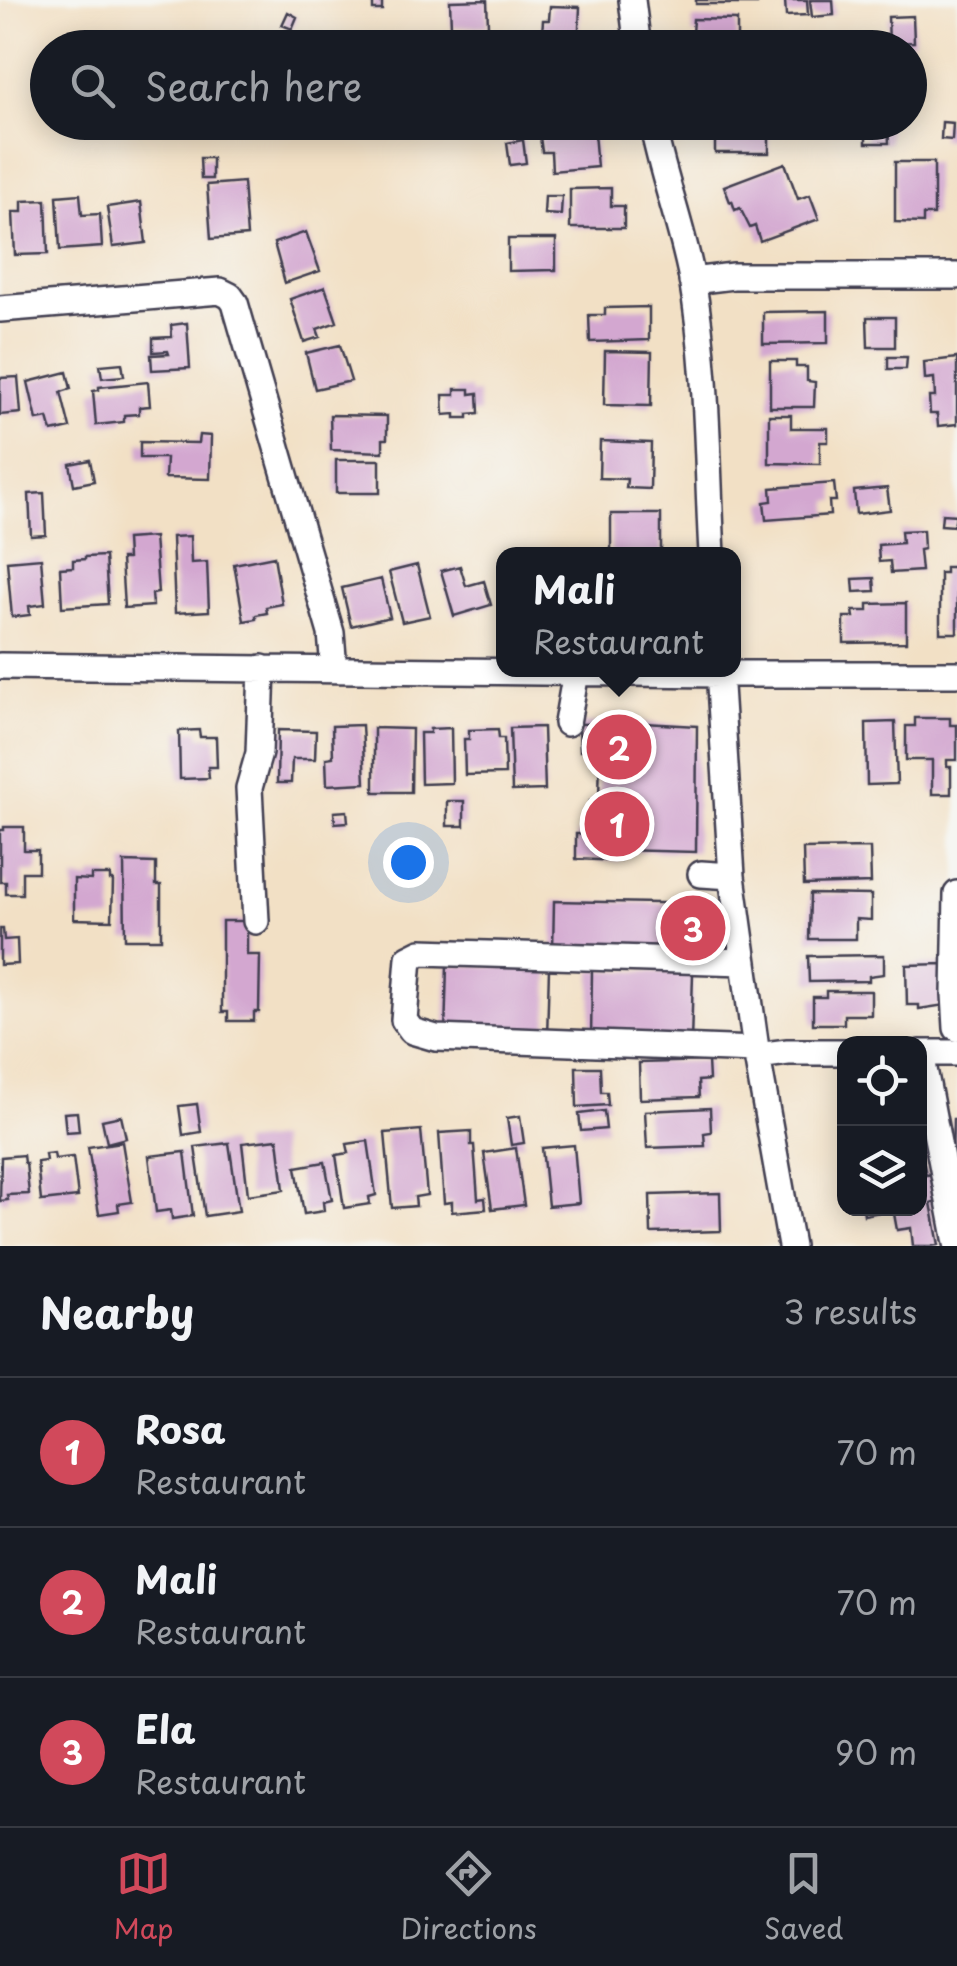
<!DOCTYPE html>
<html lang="en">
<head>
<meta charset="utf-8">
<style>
  body { margin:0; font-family:"Playpen Sans",sans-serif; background:#20242c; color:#f1f3f6 }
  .controls { position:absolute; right:30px; bottom:30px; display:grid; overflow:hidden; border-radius:20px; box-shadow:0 5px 25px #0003 }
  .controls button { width:90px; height:90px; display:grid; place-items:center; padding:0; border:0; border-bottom:2px solid #363941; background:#171b24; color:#f1f3f6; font:50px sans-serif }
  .you { position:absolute; left:408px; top:862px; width:35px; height:35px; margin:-25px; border:8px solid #fff; border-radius:50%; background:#1a73e8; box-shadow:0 0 0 15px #1a73e833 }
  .badge { display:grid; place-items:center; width:65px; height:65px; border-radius:50%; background:#d1495b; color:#fff; font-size:32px; font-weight:700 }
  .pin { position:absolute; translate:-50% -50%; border:5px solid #fff; box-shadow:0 2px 10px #0006 }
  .popup { position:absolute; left:496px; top:547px; width:245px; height:130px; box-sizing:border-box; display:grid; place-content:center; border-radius:20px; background:#171b24; filter:drop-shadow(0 2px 8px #0005); font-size:32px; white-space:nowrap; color:#9ea1a6 }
  .popup b { font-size:38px; color:#f1f3f6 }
  .popup::after { content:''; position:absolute; left:50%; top:100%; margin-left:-20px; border:20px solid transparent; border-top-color:#171b24 }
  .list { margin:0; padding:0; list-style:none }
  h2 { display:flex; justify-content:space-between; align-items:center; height:130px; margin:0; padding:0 40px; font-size:42px }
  h2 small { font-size:32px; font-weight:400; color:#9ea1a6 }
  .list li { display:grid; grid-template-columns:65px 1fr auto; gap:30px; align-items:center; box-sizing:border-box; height:150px; padding:0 40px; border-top:2px solid #363941 }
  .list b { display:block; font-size:38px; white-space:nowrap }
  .list p { margin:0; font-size:32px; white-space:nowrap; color:#9ea1a6 }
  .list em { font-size:32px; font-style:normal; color:#9ea1a6 }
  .icon { flex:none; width:55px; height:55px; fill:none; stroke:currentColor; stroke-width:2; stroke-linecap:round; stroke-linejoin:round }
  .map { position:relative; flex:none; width:957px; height:1246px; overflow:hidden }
  .search { position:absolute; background:#171b24; box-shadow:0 5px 25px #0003; left:30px; right:30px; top:30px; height:110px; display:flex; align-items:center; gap:25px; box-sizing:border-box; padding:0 35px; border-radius:55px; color:#9ea1a6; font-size:38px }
  .sheet { height:580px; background:#171b24 }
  nav { display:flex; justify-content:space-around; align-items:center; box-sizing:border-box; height:140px; border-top:2px solid #363941; background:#171b24; font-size:28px; color:#9ea1a6 }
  nav a { display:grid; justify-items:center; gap:5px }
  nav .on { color:#d1495b }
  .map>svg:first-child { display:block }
  .building { fill:#d3a7d0 }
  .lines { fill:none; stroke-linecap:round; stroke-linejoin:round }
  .minor-casing { stroke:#413e50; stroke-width:30 }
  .minor { stroke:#fff; stroke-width:25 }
</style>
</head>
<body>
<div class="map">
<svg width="957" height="1246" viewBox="0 0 957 1246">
  <rect width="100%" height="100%" fill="#f6f6f2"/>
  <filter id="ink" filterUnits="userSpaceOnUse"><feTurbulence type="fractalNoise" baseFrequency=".01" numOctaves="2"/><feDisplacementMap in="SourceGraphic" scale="20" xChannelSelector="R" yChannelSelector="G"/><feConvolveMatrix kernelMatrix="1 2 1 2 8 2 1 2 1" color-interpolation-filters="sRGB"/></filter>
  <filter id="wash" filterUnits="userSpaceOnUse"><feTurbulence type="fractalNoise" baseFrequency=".0048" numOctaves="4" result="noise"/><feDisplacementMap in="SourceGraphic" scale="40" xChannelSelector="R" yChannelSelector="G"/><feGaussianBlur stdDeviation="2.25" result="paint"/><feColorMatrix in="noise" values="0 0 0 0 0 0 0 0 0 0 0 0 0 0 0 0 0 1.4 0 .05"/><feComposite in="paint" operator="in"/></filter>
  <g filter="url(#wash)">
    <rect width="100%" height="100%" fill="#f2e0c5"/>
    <g id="blocks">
      <path class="building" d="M373 0H382V10H373Z
        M487 0 488 26 451 27 450 1Z
        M696 0H757V4H696Z
        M785 0H807L808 15 786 16Z
        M810 0H833L834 15 812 17Z
        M550 6 580 7 578 48H541L543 20H549Z
        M288 12 297 17 292 29 282 25Z
        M913 16 914 42 889 43 888 17Z
        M693 19 737 20V48H691V43H699V34H692Z
        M715 122H769V153H715Z
        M866 122H888L889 143H866Z
        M942 122 953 123 952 140 941 139Z
        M594 133 597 167 552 171 551 152H542L540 137Z
        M523 140 526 163 510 165 507 143Z
        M200 158H212V179H201Z
        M895 162H934V215H923V223L895 222Z
        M785 163 798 199 810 195 819 219 760 241 755 226 750 228 740 208 735 210 732 201 730 202 724 186Z
        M243 182 247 236 211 239 207 185Z
        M611 188V206H624V228H570V189Z
        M80 194 82 215 100 214 102 247 60 250 57 196Z
        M545 196H562L561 215 544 214Z
        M46 200 48 254 15 255 13 212H22V201Z
        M141 202 146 243 113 247 107 207Z
        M306 232 320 271 285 283 274 243Z
        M508 239H556V270L508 271Z
        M325 287 337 322 317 329 320 337 304 342 290 299Z
        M649 307V340L590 342 589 315H605V308Z
        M828 311V343L763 344V312Z
        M867 317H895V347H868Z
        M187 323 190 368 152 370 151 355 169 354 168 351 153 352V338L172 337 171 325Z
        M340 345 351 381 315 389 306 353Z
        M605 351 652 352 651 406 604 405Z
        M888 357H907L906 369H888Z
        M957 358V424L938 426 937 414H930L929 397H935L934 378 925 379 924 362Z
        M770 361H796V367H807V381L815 382 814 407H770Z
        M122 363 124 376 102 378 100 365Z
        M67 372 71 389 61 392 70 428 52 432 48 418 37 420 28 382Z
        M18 377 21 413 0 415V378Z
        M148 382 150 406 139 407V414L124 415V422L96 425 93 391 99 390V387Z
        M455 389H470V394L478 393 479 413 468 414V418H455V414L444 415 443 395H455Z
        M330 415 387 416V439H383V452L331 450Z
        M769 415H791V428H828V442H820V464L769 463Z
        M199 435 211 436 210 479 165 478 166 458H140V442L198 443Z
        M600 441 651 443 650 489 626 488 627 479 599 478Z
        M90 460 94 481 74 485 70 464Z
        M336 460H380V493H336Z
        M834 483 836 501H829L830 515 766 520 764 502 772 501 771 488Z
        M887 488 890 510 856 514 854 491Z
        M44 493 46 535 31 536 29 494Z
        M611 514H661V554H611Z
        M942 514 956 515 954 526 941 525Z
        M923 530 924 549 919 550 921 571 891 573 890 561 879 562 878 545 902 543 901 531Z
        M190 536 191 563 207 562 209 611 175 613 172 537Z
        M154 537 158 593 152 594 153 606 124 608 121 559H127L126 539Z
        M105 556 108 604 62 607 60 568 73 567V560L85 559V557Z
        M274 556 282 604 266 607 267 613 256 615V619L244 621 234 564Z
        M41 558 45 604 29 606 30 615 12 617 7 561Z
        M417 565 430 616 402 622 389 572Z
        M460 566 466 586 484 581 491 605 454 616 441 571Z
        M945 567H957V633H940V573H945Z
        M874 578 875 591 854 592 853 579Z
        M381 579 390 617 351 626 342 588Z
        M906 603V642L844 643V617H854L853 611H868V604Z
        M915 718H950V725H957V760H947V767H951V794H932V760H906V726H915Z
        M895 722 897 784 867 785 866 723Z
        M644 723 697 726 696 852 619 850V861L576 859V834H589L590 801H599L600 751H580L579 724Z
        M362 725 365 783 327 785 326 758 333 757 332 726Z
        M543 727 545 790 512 791 510 728Z
        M374 728 412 729 411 792H374Z
        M451 728 452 783 421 784 420 733H430V729Z
        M498 729 499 738H504L505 774 465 775 464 739H469V730Z
        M199 730 200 737H216L217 767H208L209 778 180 779 179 731Z
        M278 730 316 731 315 759H292L291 783H277Z
        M447 801H464V826H447Z
        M347 811 348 822 335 823 334 812Z
        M4 827H24V850H38V872H22V894H6V882H0V830H4Z
        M870 848 871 883 804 885 803 849Z
        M124 862 156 863V885H161V939H125Z
        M91 875H110V880H113L112 920 74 919V879L91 880Z
        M810 894 871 895V920L856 919V939H809Z
        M554 901 709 904 716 954 553 950Z
        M222 921H247V955H260L259 1012H254V1021H228V1012H222Z
        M0 929H3L4 940 17 939 18 964 0 965Z
        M884 955V974L869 976V981L809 982 808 956Z
        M944 964 945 1005 919 1009V1005H907L906 965Z
        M447 965 549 968 547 1038 445 1035Z
        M592 970 693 973 691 1043 591 1040Z
        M826 991H871V1015H844V1024H813V997H826Z
        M708 1061 709 1080 698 1081 699 1097 640 1099 639 1063Z
        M576 1067H600L601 1092H607L608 1105 577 1107Z
        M197 1104 201 1132 183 1135 179 1106Z
        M710 1108 711 1132 704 1133 705 1146 647 1148 645 1111Z
        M604 1111 606 1129 581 1131 579 1114Z
        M77 1112 79 1131 66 1132 64 1113Z
        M121 1116 126 1138 107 1143 102 1120Z
        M520 1116 524 1143 511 1145 507 1118Z
        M953 1119H957V1167H952Z
        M421 1130 427 1195 415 1197 416 1206 392 1208 385 1133Z
        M471 1131V1145H474L478 1199 485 1198 486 1209 452 1212V1202L444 1203 439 1133Z
        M278 1139 284 1190 248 1195 242 1143Z
        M368 1141 376 1195 369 1197 370 1204 344 1208 336 1155 349 1153 347 1144Z
        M122 1142 132 1202 118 1204 119 1211 99 1214 88 1147Z
        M229 1143 239 1211 205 1216 195 1147Z
        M574 1145 579 1203 548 1206 542 1148Z
        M516 1148 524 1205 492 1209 484 1153Z
        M920 1148H921L926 1175 934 1174 938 1201 931 1203 939 1245 931 1246H913L911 1228 897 1230 893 1208H920Z
        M185 1152 193 1216 172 1219 171 1210 156 1212 149 1156Z
        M54 1153 55 1159 73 1157 78 1197 41 1201 37 1162 46 1161 45 1154Z
        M23 1155 24 1163H26L29 1194 7 1195 8 1200 0 1201 1 1157Z
        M325 1162 332 1200 323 1202 324 1211 304 1214 296 1167Z
        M720 1193 721 1231 651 1233 650 1195Z
        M863 1208H891V1210L864 1215Z"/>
    </g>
  </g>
  <g filter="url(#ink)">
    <use href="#blocks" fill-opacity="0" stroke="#413e50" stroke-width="2.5"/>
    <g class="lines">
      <defs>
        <path id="minor" d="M632 0 638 48
          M652 122C662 175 682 226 692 279 708 369 707 463 712 554
          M692 281 733 276H957
          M0 309 220 291 230 296 235 303 331 633 334 669
          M0 666 719 674H957
          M719 670 732 876 757 1056 791 1246
          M567 723 576 672
          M701 874 732 876
          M957 894 955 994 957 1028
          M256 921 249 788 259 753 262 668
          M744 962 421 952 409 958 404 1020 412 1031 436 1038 756 1050
          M920 1053H957
          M921 1053 957 1243
          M757 1056 788 1052H844"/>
      </defs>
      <use href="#minor" class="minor-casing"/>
      <use href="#minor" class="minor"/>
    </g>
  </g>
</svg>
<div class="controls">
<button><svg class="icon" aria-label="locate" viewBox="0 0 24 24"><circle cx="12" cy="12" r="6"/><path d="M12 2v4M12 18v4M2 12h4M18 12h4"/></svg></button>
<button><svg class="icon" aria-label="layers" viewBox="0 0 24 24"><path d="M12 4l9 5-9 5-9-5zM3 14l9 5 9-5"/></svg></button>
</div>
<div class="you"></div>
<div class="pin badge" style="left:617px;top:824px">1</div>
<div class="pin badge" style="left:619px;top:747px">2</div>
<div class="popup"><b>Mali</b>Restaurant</div>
<div class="pin badge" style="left:693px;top:928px">3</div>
<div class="search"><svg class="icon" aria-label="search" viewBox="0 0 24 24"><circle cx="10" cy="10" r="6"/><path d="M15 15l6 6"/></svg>Search here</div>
</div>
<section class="sheet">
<h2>Nearby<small>3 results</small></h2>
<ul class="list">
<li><span class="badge">1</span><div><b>Rosa</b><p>Restaurant</p></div><em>70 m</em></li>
<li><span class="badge">2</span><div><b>Mali</b><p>Restaurant</p></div><em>70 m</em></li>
<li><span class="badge">3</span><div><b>Ela</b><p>Restaurant</p></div><em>90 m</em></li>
</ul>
</section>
<nav>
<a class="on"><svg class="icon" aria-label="map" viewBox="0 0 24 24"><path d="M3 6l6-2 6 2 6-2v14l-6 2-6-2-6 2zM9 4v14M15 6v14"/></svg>Map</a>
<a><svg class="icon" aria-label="directions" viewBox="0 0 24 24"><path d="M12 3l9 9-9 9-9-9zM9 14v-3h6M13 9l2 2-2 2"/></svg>Directions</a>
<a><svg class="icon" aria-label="saved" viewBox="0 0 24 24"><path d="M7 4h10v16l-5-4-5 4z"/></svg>Saved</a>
</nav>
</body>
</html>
